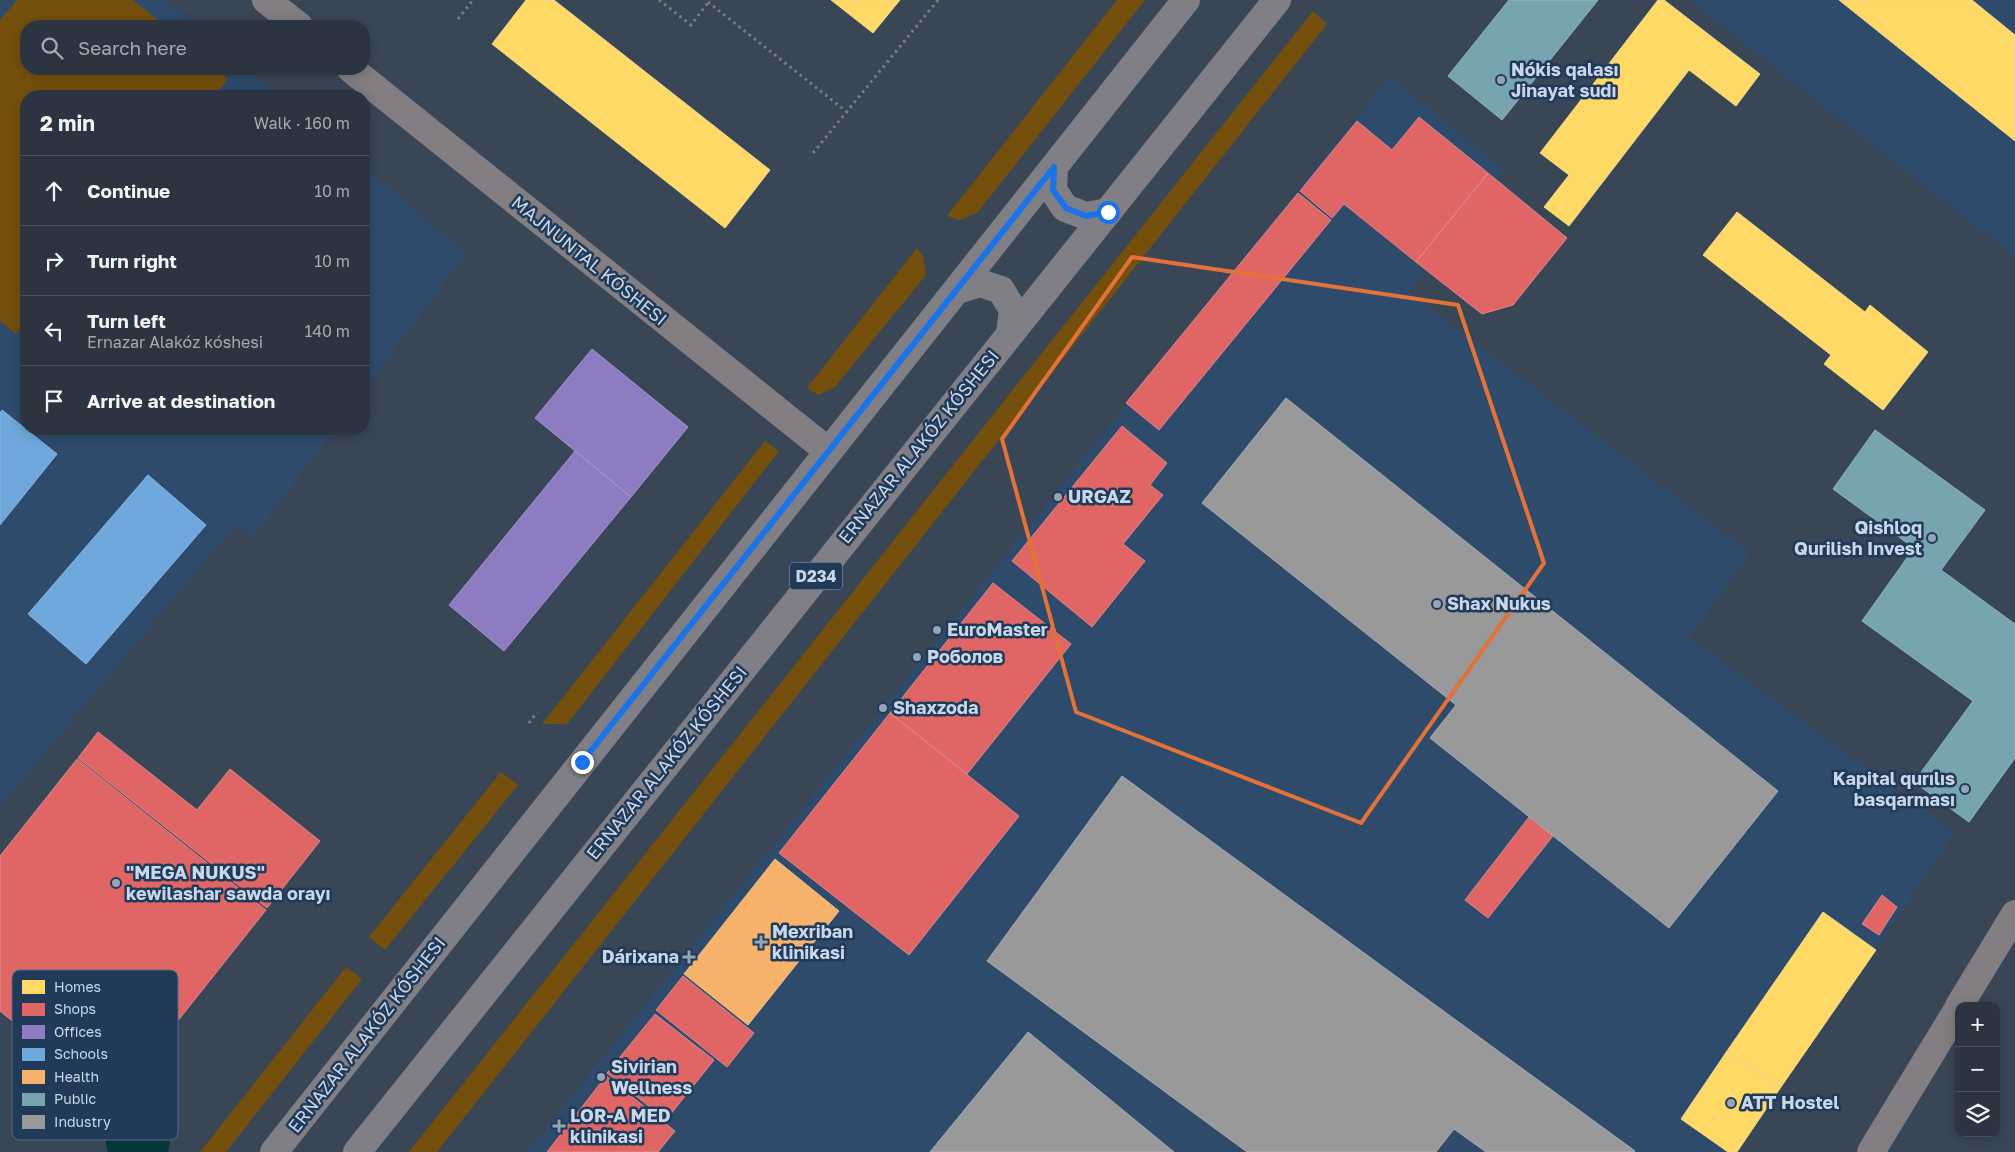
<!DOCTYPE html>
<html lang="en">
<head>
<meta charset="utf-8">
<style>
  body { margin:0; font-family:"Golos Text",sans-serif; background:#333c47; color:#f1f3f6 }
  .controls { position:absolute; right:15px; bottom:15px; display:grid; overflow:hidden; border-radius:10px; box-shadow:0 2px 12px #0003 }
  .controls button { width:45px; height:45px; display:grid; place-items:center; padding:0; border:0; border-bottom:1px solid #474f59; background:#2b3440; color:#f1f3f6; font:25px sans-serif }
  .stop { position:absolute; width:15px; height:15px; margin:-11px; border:4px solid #1a73e8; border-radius:50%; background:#fff }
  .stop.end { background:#1a73e8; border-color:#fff; box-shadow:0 1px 5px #0008 }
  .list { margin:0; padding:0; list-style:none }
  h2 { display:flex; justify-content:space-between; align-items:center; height:65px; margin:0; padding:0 20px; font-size:21px }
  h2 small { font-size:16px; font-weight:400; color:#a6aab1 }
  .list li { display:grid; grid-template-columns:32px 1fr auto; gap:15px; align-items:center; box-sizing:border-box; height:70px; padding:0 20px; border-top:1px solid #474f59 }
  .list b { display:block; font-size:19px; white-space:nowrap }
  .list p { margin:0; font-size:16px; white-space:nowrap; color:#a6aab1 }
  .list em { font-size:16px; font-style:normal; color:#a6aab1 }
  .icon { flex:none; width:28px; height:28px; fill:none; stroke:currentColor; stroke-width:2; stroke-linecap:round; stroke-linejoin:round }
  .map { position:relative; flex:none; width:2015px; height:1152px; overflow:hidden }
  .search { position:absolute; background:#2b3440; box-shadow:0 2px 12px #0003; left:20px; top:20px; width:350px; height:55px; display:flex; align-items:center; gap:12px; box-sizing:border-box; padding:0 18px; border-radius:20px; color:#a6aab1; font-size:19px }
  .panel { position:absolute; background:#2b3440; box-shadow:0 2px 12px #0003; left:20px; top:90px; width:350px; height:345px; border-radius:20px }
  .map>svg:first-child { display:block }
  .built { fill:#2f4b6c }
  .green { fill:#75500c }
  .water { fill:#053738 }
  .homes { fill:#ffd966; stroke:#eed88e }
  .shops { fill:#e06666; stroke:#d9888e }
  .offices { fill:#8e7cc3; stroke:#9f97cf }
  .schools { fill:#6fa8dc; stroke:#8ab6e0 }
  .health { fill:#f6b26b; stroke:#e8bd91 }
  .public { fill:#76a5af; stroke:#8fb4c1 }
  .industry { fill:#999; stroke:#a7acb1 }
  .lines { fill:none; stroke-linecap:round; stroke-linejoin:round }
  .path { stroke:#7a7c80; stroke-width:3; stroke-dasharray:2.5 4; stroke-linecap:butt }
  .minor { stroke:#837e81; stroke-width:28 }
  .major { stroke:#807f85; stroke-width:28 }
  .route { stroke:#1a73e8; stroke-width:6 }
  .marked { fill:none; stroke:#e27238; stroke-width:4; stroke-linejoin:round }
  .poi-dot { fill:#96a4b6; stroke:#213a58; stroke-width:2 }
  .labels { text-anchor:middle; stroke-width:5; stroke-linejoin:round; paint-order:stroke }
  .shield { fill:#213a58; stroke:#96a8be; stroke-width:1 }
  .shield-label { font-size:16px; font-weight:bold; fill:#c8d7ea }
  .poi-label { font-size:18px; font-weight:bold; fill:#c8d7ea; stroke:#213a58; text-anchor:start }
  .street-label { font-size:18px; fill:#c8d7ea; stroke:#213a58 }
  .key { fill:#213a58; stroke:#536984; stroke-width:1 }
  .key-label { font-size:14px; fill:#c8d7ea }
</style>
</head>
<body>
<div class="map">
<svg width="2015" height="1152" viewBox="0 0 2015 1152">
  <rect width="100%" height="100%" fill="#394656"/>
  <path class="built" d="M0 0H167L197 26H26V69H247L280 96H26V429H335L252 538 235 525 0 807Z
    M1689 0H2015V257Z
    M1390 76 1504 170 1409 292 1750 553 1690 638 1955 833 1737 1152H527Z
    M364 167 466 254 364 390Z"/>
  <path class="green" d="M17 0H133L165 26H26V69H216L228 79 214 96H26V322L16 334 0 321V20Z
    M1117 0H1145L978 212 960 220 947 216Z
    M1313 11 1327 24 437 1152H409Z
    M917 248 923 255 926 275 835 387 819 395 807 388Z
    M765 441 779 451 567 724H542Z
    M501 772 518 785 385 950 369 937Z
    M346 967 362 979 226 1152H200Z"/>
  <path class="water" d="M136 1106C163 1110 175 1126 168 1152H108C100 1129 113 1111 136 1106Z"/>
  <path class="homes" d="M526 0H554L770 170 725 228 492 44Z
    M831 0H900L873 33Z
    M1658 0H1664L1760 74 1736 106 1689 70 1569 226 1544 207 1569 175 1540 153Z
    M1839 0H1972L2015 35V141Z
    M1737 212 1865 312 1870 305 1928 352 1883 410 1824 364 1831 355 1703 255Z
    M1823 912 1876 950 1781 1087 1727 1051Z
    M1727 1051 1781 1087 1737 1152H1728L1681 1119Z"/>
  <path class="shops" d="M1419 117 1488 173 1416 262 1344 204 1332 218 1300 191 1357 121 1392 150Z
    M1488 173 1567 238 1513 305 1482 314 1416 262Z
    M1298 193 1331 220 1159 430 1126 403Z
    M1122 426 1167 463 1150 485 1163 495 1123 544 1145 561 1092 627 1012 561Z
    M993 583 1071 644 967 774 890 713Z
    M890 713 1019 816 909 955 779 853Z
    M98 732 197 810 230 769 320 841 267 908 78 758Z
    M77 759 266 910 165 1037H126V1046L62 1045 63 1036H31L0 1011V856Z
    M1529 817 1553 836 1488 918 1465 900Z
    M1882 895 1897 907 1879 935 1862 924Z
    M683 976 754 1033 727 1067 656 1010Z
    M655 1014 714 1060 666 1120 607 1073Z
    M606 1076 675 1131 658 1152H547Z"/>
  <path class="offices" d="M592 349 688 427 631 497 535 418Z
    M575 451 631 497 504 651 449 605Z"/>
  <path class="schools" d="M2 410 57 454 0 525V413Z
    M148 475 206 525 86 664 28 614Z"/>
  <path class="health" d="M775 859 839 911 748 1025 684 974Z"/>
  <path class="public" d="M1509 0H1598L1502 120 1448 76Z
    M1875 430 1985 510 1941 570 2015 624V758L1969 822 1914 782 1973 701 1862 621 1914 548 1833 489Z"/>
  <path class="industry" d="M1286 398 1778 791 1669 928 1430 738 1456 705 1202 503Z
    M1122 776 1635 1151 1634 1152H1486L1454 1129 1436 1152H1247L987 961Z
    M1028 1032 1174 1152H930Z"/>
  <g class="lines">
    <path class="path" d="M659 0 691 25 710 0
      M708 2 847 112
      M458 19 473 0
      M813 153 938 0
      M529 723 537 712"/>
    <path class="minor" d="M266 0 299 26
      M351 69 828 451
      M1959 1006 2015 914
      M1871 1152 1959 1007"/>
    <path class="major" d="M1054 167 1053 190 1065 208 1086 216 1108 212
      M958 290 980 283 1001 290 1013 310 1010 333
      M274 1152C578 768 882 384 1186 0
      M357 1152 1277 0"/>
  </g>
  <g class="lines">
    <path class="route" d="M582 762 1054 167 1053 190 1066 208 1086 216 1108 212"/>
  </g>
  <path class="marked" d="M1132 257 1458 305 1544 563 1361 823 1076 712 1002 439Z"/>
  <g class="poi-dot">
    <circle cx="1501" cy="80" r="5"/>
    <circle cx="1058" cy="497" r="5"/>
    <circle cx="1932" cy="538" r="5"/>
    <circle cx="1437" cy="604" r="5"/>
    <circle cx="937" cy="630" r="5"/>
    <circle cx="917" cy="657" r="5"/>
    <circle cx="883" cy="708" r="5"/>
    <circle cx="1965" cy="789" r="5"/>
    <circle cx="116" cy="883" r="5"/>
    <path d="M758.5 934.5h5v5h5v5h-5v5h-5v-5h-5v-5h5z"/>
    <path d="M686.5 949.5h5v5h5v5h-5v5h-5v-5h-5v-5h5z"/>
    <circle cx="601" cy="1077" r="5"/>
    <circle cx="1731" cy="1103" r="5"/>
    <path d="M556.5 1118.5h5v5h5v5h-5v5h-5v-5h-5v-5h5z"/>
  </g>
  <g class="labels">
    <rect class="shield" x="790" y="562.5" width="52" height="27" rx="4"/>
    <g class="shield-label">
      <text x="816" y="582">D234</text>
    </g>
    <g class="poi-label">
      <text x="1511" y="76">Nókis qalası<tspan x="1511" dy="21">Jinayat sudı</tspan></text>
      <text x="1068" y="503">URGAZ</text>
      <text x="1922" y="534" text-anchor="end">Qishloq<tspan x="1922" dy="21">Qurilish Invest</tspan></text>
      <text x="1447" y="610">Shax Nukus</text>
      <text x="947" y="636">EuroMaster</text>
      <text x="927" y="663">Роболов</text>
      <text x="893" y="714">Shaxzoda</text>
      <text x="1955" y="785" text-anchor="end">Kapital qurılıs<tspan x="1955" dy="21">basqarması</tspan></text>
      <text x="126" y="879">"MEGA NUKUS"<tspan x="126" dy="21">kewilashar sawda orayı</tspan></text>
      <text x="772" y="938">Mexriban<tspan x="772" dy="21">klinikasi</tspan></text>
      <text x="679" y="963" text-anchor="end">Dárixana</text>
      <text x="611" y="1073">Sivirian<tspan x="611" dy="21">Wellness</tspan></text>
      <text x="1741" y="1109">ATT Hostel</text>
      <text x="570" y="1122">LOR-A MED<tspan x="570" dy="21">klinikasi</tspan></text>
    </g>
    <g class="street-label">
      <text transform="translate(589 261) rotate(39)" y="6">MAJNUNTAL KÓSHESI</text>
      <text transform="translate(919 447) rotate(-51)" y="6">ERNAZAR ALAKÓZ KÓSHESI</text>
      <text transform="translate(667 763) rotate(-51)" y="6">ERNAZAR ALAKÓZ KÓSHESI</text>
      <text transform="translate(367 1035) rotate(-52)" y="6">ERNAZAR ALAKÓZ KÓSHESI</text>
    </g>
  </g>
  <rect x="12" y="970" width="166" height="170" rx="8" class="key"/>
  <rect x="22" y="980" width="23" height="14" fill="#ffd966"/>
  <rect x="22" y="1003" width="23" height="13" fill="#e06666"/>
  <rect x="22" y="1025" width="23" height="14" fill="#8e7cc3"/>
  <rect x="22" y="1048" width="23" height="13" fill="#6fa8dc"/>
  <rect x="22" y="1070" width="23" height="14" fill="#f6b26b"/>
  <rect x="22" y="1093" width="23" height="13" fill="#76a5af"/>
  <rect x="22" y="1115" width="23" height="14" fill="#999"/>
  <g class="key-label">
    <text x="54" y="992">Homes</text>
    <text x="54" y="1014">Shops</text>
    <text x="54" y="1037">Offices</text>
    <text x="54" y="1059">Schools</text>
    <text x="54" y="1082">Health</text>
    <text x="54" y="1104">Public</text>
    <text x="54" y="1127">Industry</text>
  </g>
</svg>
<div class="controls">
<button>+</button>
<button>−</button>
<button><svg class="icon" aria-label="layers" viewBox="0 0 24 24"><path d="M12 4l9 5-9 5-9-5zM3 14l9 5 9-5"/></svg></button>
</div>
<div class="stop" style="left:1108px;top:212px"></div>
<div class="stop end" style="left:582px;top:762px"></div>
<div class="search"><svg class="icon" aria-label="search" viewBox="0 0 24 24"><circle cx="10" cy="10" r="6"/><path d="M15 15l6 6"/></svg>Search here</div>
<section class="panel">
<h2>2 min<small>Walk · 160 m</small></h2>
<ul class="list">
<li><svg class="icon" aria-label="ahead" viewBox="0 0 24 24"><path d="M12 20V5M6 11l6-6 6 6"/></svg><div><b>Continue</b></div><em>10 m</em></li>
<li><svg class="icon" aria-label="right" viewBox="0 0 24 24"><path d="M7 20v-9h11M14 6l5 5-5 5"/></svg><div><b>Turn right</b></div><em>10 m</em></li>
<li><svg class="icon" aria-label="left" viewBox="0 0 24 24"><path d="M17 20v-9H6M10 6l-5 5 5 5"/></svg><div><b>Turn left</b><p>Ernazar Alakóz kóshesi</p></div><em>140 m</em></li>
<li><svg class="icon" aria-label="arrive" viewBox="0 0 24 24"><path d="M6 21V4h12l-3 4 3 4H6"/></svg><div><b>Arrive at destination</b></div></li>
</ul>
</section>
</div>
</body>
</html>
